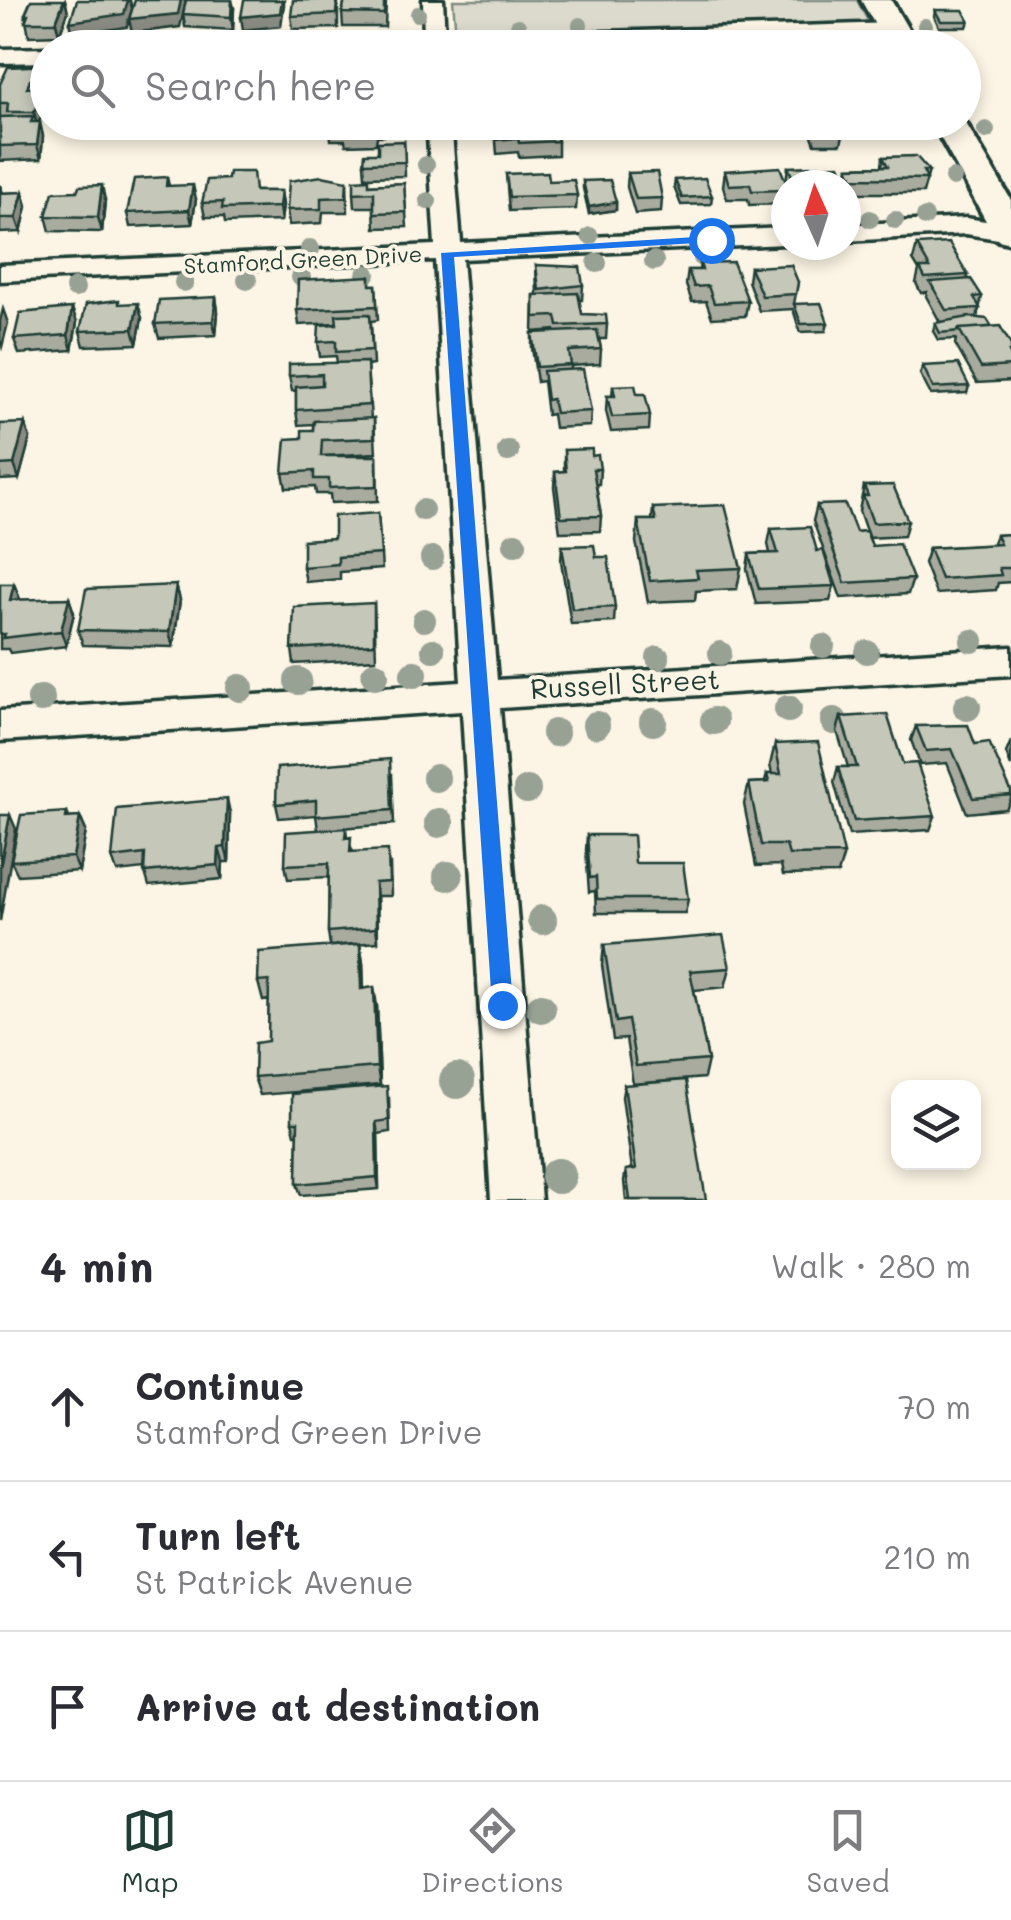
<!DOCTYPE html>
<html lang="en">
<head>
<meta charset="utf-8">
<style>
  body { margin:0; font-family:Mali,sans-serif; background:#f2f2f3; color:#2b2b33 }
  .controls { position:absolute; right:30px; bottom:30px; display:grid; overflow:hidden; border-radius:20px; box-shadow:0 5px 15px #0003 }
  .controls button { width:90px; height:90px; display:grid; place-items:center; padding:0; border:0; border-bottom:2px solid #e1e1e2; background:#fff; color:#2b2b33; font:50px sans-serif }
  .compass { position:absolute; left:771px; top:170px; width:90px; height:90px; border-radius:50%; background:#fff; box-shadow:0 5px 15px #0003; rotate:357deg }
  .stop { position:absolute; width:30px; height:30px; margin:-22px; border:8px solid #1a73e8; border-radius:50%; background:#fff }
  .stop.end { background:#1a73e8; border-color:#fff; box-shadow:0 2px 10px #0008 }
  .list { margin:0; padding:0; list-style:none }
  h2 { display:flex; justify-content:space-between; align-items:center; height:130px; margin:0; padding:0 40px; font-size:42px }
  h2 small { font-size:32px; font-weight:400; color:#7c7c81 }
  .list li { display:grid; grid-template-columns:65px 1fr auto; gap:30px; align-items:center; box-sizing:border-box; height:150px; padding:0 40px; border-top:2px solid #e1e1e2 }
  .list b { display:block; font-size:38px; white-space:nowrap }
  .list p { margin:0; font-size:32px; white-space:nowrap; color:#7c7c81 }
  .list em { font-size:32px; font-style:normal; color:#7c7c81 }
  .icon { flex:none; width:55px; height:55px; fill:none; stroke:currentColor; stroke-width:2; stroke-linecap:round; stroke-linejoin:round }
  .map { position:relative; flex:none; width:1011px; height:1200px; overflow:hidden }
  .search { position:absolute; background:#fff; box-shadow:0 5px 15px #0003; left:30px; right:30px; top:30px; height:110px; display:flex; align-items:center; gap:25px; box-sizing:border-box; padding:0 35px; border-radius:55px; color:#7c7c81; font-size:38px }
  .sheet { height:580px; background:#fff }
  nav { display:flex; justify-content:space-around; align-items:center; box-sizing:border-box; height:140px; border-top:2px solid #e1e1e2; background:#fff; font-size:28px; color:#7c7c81 }
  nav a { display:grid; justify-items:center; gap:5px }
  nav .on { color:#1f3d34 }
  .map>svg:first-child { display:block }
  .green { fill:#dcdacc; stroke:#7e8c80; stroke-width:2.5 }
  .lines { fill:none; stroke-linecap:round; stroke-linejoin:round }
  .minor-casing { stroke:#1f3d34; stroke-width:7 }
  .secondary-casing { stroke:#1f3d34; stroke-width:8 }
  .minor { fill:#fcf5e5; fill-rule:evenodd }
  .secondary { fill:#fcf5e5; fill-rule:evenodd }
  .tree { fill:#97a194 }
  .wall { fill:#a9ab9f; stroke:#1f3d34; stroke-width:2.5 }
  .shaded-wall { fill:#8a8b82; stroke:#1f3d34; stroke-width:2.5 }
  .building { fill:#c5c7b9; stroke:#1f3d34; stroke-width:2.5 }
  .route { fill:#1a73e8 }
  .labels { text-anchor:middle; stroke-width:8; stroke-linejoin:round; paint-order:stroke }
  .far-street-label { font-size:22px; fill:#1f3d34; stroke:#fcf5e5 }
  .street-label { font-size:28px; fill:#1f3d34; stroke:#fcf5e5 }
</style>
</head>
<body>
<div class="map">
<svg width="1011" height="1200" viewBox="0 0 1011 1200">
  <rect width="100%" height="100%" fill="#fcf5e5"/>
  <filter id="ink" filterUnits="userSpaceOnUse"><feTurbulence type="fractalNoise" baseFrequency=".01" numOctaves="2"/><feDisplacementMap in="SourceGraphic" scale="20" xChannelSelector="R" yChannelSelector="G"/><feConvolveMatrix kernelMatrix="1 2 1 2 8 2 1 2 1" color-interpolation-filters="sRGB"/></filter>
  <g filter="url(#ink)">
    <path class="green" d="M453 0H857L869 23 456 35Z"/>
    <g class="lines">
      <defs>
        <path id="minor" d="M423 0H443L445 37 893 23 904 29 893 35 533 48H314L325 41 424 38Z
          M48 48V62L0 63V49Z
          M427 122H451L461 243 786 228V244L462 259 497 680 1011 647V675L500 708 541 1200H491L462 711 0 741V711L461 682 435 260 0 281V265L435 245Z
          M966 218 1011 225V241L966 234 846 241V225Z"/>
        <path id="secondary" d="M861 0H891L919 48H888Z
          M964 120 1011 200V243L998 240 992 232 932 122Z"/>
      </defs>
      <use href="#minor" class="minor-casing"/>
      <use href="#secondary" class="secondary-casing"/>
      <use href="#minor" class="minor"/>
      <use href="#secondary" class="secondary"/>
    </g>
    <g class="tree">
      <circle cx="418" cy="14" r="8"/>
      <circle cx="580" cy="25" r="8"/>
      <circle cx="518" cy="26" r="8"/>
      <circle cx="925" cy="26" r="8"/>
      <circle cx="986" cy="130" r="9"/>
      <circle cx="426" cy="165" r="9"/>
      <circle cx="953" cy="178" r="9"/>
      <circle cx="428" cy="201" r="9"/>
      <circle cx="925" cy="217" r="9"/>
      <circle cx="870" cy="219" r="9"/>
      <circle cx="895" cy="220" r="9"/>
      <circle cx="590" cy="236" r="9"/>
      <circle cx="310" cy="249" r="10"/>
      <circle cx="703" cy="258" r="10"/>
      <circle cx="654" cy="261" r="10"/>
      <circle cx="597" cy="263" r="10"/>
      <circle cx="366" cy="274" r="10"/>
      <circle cx="301" cy="277" r="10"/>
      <circle cx="247" cy="280" r="10"/>
      <circle cx="184" cy="282" r="10"/>
      <circle cx="75" cy="288" r="10"/>
      <circle cx="508" cy="451" r="11"/>
      <circle cx="423" cy="510" r="11"/>
      <circle cx="515" cy="544" r="12"/>
      <circle cx="432" cy="558" r="12"/>
      <circle cx="424" cy="620" r="12"/>
      <circle cx="972" cy="641" r="12"/>
      <circle cx="823" cy="646" r="12"/>
      <circle cx="433" cy="650" r="12"/>
      <circle cx="867" cy="652" r="12"/>
      <circle cx="720" cy="653" r="12"/>
      <circle cx="658" cy="658" r="12"/>
      <circle cx="414" cy="674" r="14"/>
      <circle cx="375" cy="675" r="14"/>
      <circle cx="298" cy="681" r="14"/>
      <circle cx="240" cy="688" r="14"/>
      <circle cx="41" cy="699" r="14"/>
      <circle cx="967" cy="707" r="14"/>
      <circle cx="788" cy="709" r="14"/>
      <circle cx="714" cy="721" r="14"/>
      <circle cx="834" cy="721" r="14"/>
      <circle cx="653" cy="722" r="14"/>
      <circle cx="596" cy="725" r="14"/>
      <circle cx="555" cy="733" r="14"/>
      <circle cx="436" cy="778" r="14"/>
      <circle cx="527" cy="790" r="14"/>
      <circle cx="439" cy="823" r="15"/>
      <circle cx="448" cy="876" r="15"/>
      <circle cx="542" cy="920" r="15"/>
      <circle cx="541" cy="1008" r="15"/>
      <circle cx="457" cy="1081" r="18"/>
      <circle cx="558" cy="1176" r="18"/>
    </g>
    <path class="wall" d="M65 0 68 12 59 35 29 36 25 14Z
      M338 0V28L293 29 291 16Z
      M345 0H386L385 27H343L342 13Z
      M234 8 233 30 185 27 183 14Z
      M935 10 969 21 967 27H939L934 16Z
      M48 65V93L39 122 43 136 41 159 0 161V84Z
      M385 122 384 136H377L376 144 346 145 345 140H331L330 126Z
      M490 122H556V127H554L558 141V155L519 157 518 152 497 154 495 129H491Z
      M813 122H846L841 144H815L811 133Z
      M404 141 405 176 365 177 364 163 378 153Z
      M883 157 929 171 923 193H850L847 186 846 192V185H787L786 181 788 167 846 178 848 167 882 166Z
      M725 171 786 185V204L749 205 748 199H727L723 186Z
      M628 173 662 198 661 212 635 214 627 187Z
      M506 174 549 181 577 195 576 209 509 211Z
      M167 177 169 186 196 199 192 224 130 227 127 213Z
      M675 180 712 196 711 204 681 205 674 187Z
      M347 181 348 212H323L322 223 289 225 287 210Z
      M583 181 616 202V210L589 214 583 188Z
      M404 183 407 227 375 228 374 207H355L354 193 369 185Z
      M0 185 3 193 23 192 27 206 21 232 0 233Z
      M256 191H281L283 205 281 221 225 223 224 217H205L202 203Z
      M105 200 102 232 50 231 46 216Z
      M917 245 968 275 967 280 982 296 977 318 992 327 1011 345V381L977 383 955 344 956 339 938 340 933 331 935 323 940 322 926 296 927 292 921 293 916 283 919 270 913 260Z
      M700 263 748 301 745 316 712 318 706 301 692 302 686 285 688 270H699Z
      M536 265 583 285 582 300H579L582 314 607 324 606 339H599L601 349 600 364 571 366V370L591 411 590 426 554 428 552 414 547 415 543 381 537 382 532 348V333L556 332 555 330 533 332 534 295 537 294Z
      M750 267 798 282 794 304 828 323 826 331 800 332 793 309 759 311 748 281Z
      M370 285H376L378 320 371 321 373 365 367 366 371 419 374 418 376 453 324 456H377L378 501 331 503 330 494H316L315 487 286 488 283 473 302 438 313 430V424L298 425 296 410V390L292 391 289 376 337 363 336 356 320 357 318 342 337 323 299 325 297 310Z
      M216 297 218 312 216 335 159 338 155 324Z
      M120 304 142 318 137 344 84 346 80 331Z
      M77 322 72 350 19 354 14 339Z
      M923 366 969 386 967 393 931 395 920 374Z
      M613 386 637 394 650 415 649 430 611 432 606 411 607 396H612Z
      M0 424 30 438 19 479 0 480Z
      M564 450 592 456 600 469 599 484H596L601 516 600 531 560 532 554 487 555 472 564 471Z
      M864 486 908 521 904 536 869 538 872 546 913 579 908 594 841 598 813 521 817 505 856 532 866 531 859 511Z
      M653 508 741 568 737 589 696 591 695 600 648 602 636 542 638 520H652Z
      M378 513 382 569 340 572V579L306 582 303 567 334 538Z
      M771 529 817 551 834 586 830 601 756 604 747 569 749 554 770 553 768 544Z
      M1011 534V582L998 583 996 590 936 594 924 563 929 548 992 545 996 535Z
      M562 546 615 607 614 622 571 624 561 561Z
      M0 584H14L20 600 69 598 74 613 66 646 10 653 8 649H0Z
      M176 585 180 600 173 647 83 645 78 630Z
      M374 603 376 659 294 664 292 649Z
      M841 717 903 764 935 816 930 830 849 835 834 782 838 767H848L837 731Z
      M916 726 975 744 1011 791V799L1006 809 967 813 947 763 920 765 911 740Z
      M1011 741V766L1006 753Z
      M775 744 844 854 838 874 783 875 781 865 756 866 744 804 749 783 765 782 767 774H772L770 765Z
      M392 774 394 824 339 828H346L347 837 353 852 390 864 391 896H377L378 942 330 946 328 932 329 877 288 879 285 865 318 830 316 815 279 818 276 804Z
      M67 812 69 818 80 817 86 831 79 871 18 875 11 861Z
      M230 813 229 862H223L222 879 149 886 144 869 117 872 112 858Z
      M587 835 635 863 688 899 685 913H596L595 891 589 892 586 850Z
      M360 944 363 963 364 988 377 1006 380 1085 260 1095 254 1077 268 1041 269 1000 263 1001 258 982Z
      M604 945 730 968 725 987 694 990 708 1060 704 1078 633 1084 626 1039 613 1040 602 965Z
      M624 1085 706 1200H626L624 1181 626 1170 632 1169 622 1097Z
      M389 1098 390 1132 378 1134 379 1189 301 1195 297 1184 298 1134H295L292 1122Z"/>
    <path class="shaded-wall" d="M65 0 68 12 59 35 56 22Z
      M128 0H130L132 9 127 27 73 35 70 22Z
      M181 0H185L186 2 180 27 132 33 129 19Z
      M232 0 234 8 233 30 231 17Z
      M282 0H284V5L281 26 243 30 241 17Z
      M45 87 48 104 37 125 34 112Z
      M40 122 43 136 41 159 37 145Z
      M102 185 105 200 102 232 98 217Z
      M193 185 196 199 192 224 189 210Z
      M281 191 283 205 281 221 279 207Z
      M23 192 27 206 21 232 16 218Z
      M616 202V210L589 214V207Z
      M216 297 218 312 216 335 213 321Z
      M138 303 142 318 137 344 133 329Z
      M72 308 77 322 72 350 68 335Z
      M3 309 8 323 2 347 0 340V321Z
      M25 423 30 438 19 479 14 464Z
      M14 584 20 599 16 615 10 600Z
      M176 585 180 600 173 647 169 632Z
      M69 598 74 613 66 646 61 631Z
      M227 799 230 813 229 862 225 847Z
      M10 815 16 829 0 921V867Z
      M80 817 86 831 79 871 73 857Z
      M219 848 223 862 222 879 218 865Z
      M375 883 377 896 378 942 376 928Z
      M360 944 363 963 364 1008 361 989Z
      M374 987 377 1006 380 1085 377 1067Z
      M376 1122 378 1134 379 1189 377 1177Z"/>
    <path class="building" d="M31 0H64L56 22H25L28 14H25Z
      M77 0H128L124 14 70 22Z
      M135 0H181L178 14 129 19Z
      M186 0H232L231 17 183 14Z
      M244 0H282L280 13 241 17Z
      M293 0H337L336 14 291 16Z
      M345 0H384V14L342 13Z
      M935 10H963L969 21H941Z
      M860 38 863 48 800 46H806L804 40Z
      M700 40 703 48H673L672 41Z
      M650 42 652 48H612L611 43Z
      M48 65V80H30L27 88 45 87 34 112H7L8 103H0V84L8 67Z
      M33 116 31 122H40L37 145 0 146V117Z
      M330 122H377L375 130 345 131V126H330Z
      M553 122 558 141 519 143 518 138 497 140 495 129Z
      M815 122H841L844 130H818Z
      M404 141 405 162 364 163 365 153H378V142Z
      M916 156 929 171H923L927 179 853 178 848 167 888 166 883 157Z
      M840 165 848 182 818 183 794 180 788 167Z
      M780 167 787 185 786 190 752 191 750 184 729 185 725 171Z
      M229 172H253L255 191H281L279 207 222 209 223 202 202 203 207 180 228 179Z
      M548 172 549 181 574 180 577 195 509 197 506 174Z
      M657 172 662 198 636 199 628 173Z
      M322 176 347 181 346 197 321 198V209L287 210 289 181Z
      M167 177 166 186 193 185 189 210 127 213 134 179Z
      M705 178 712 196 682 198 675 180Z
      M369 179V185L404 183 406 212 374 213V192L354 193V180Z
      M610 180 616 202 589 207 583 181Z
      M102 185 98 217 46 216 53 192 77 191 79 186Z
      M23 192 16 218H0V193Z
      M949 243 968 275 925 278 920 268H930L917 245Z
      M733 262 748 301 714 303 708 286 694 287 688 270H702L700 263Z
      M536 265 580 267 583 285 539 290Z
      M791 265 798 282 796 294 762 296 750 267Z
      M370 276V285H376L377 306 297 310 298 280Z
      M971 279 982 296 974 297 980 308 946 310 930 282Z
      M578 293 582 314 606 315 607 324 558 326 556 316 534 317V295Z
      M216 297 213 321 155 324 159 300Z
      M119 300V304L138 303 133 329 80 331 86 304Z
      M821 303 828 323 801 324 794 304Z
      M72 308 68 335 14 339 20 313Z
      M370 314 372 350 336 352V341L318 342 319 325 337 324 336 315Z
      M969 317 987 319 992 327 959 329V331L940 333 935 323Z
      M1000 326 1011 345V352H1009L1011 356V366L981 368 959 329Z
      M597 330 601 349 569 351 571 365 537 367 532 333Z
      M367 362 369 405 296 410V387L322 385V374L289 376V364Z
      M958 364 969 386 933 388 923 366Z
      M583 369 591 411 555 413 552 399 547 400 543 371Z
      M635 385 637 394H645L650 415 612 417 607 396H615L613 386Z
      M374 418V438L322 440 321 456H377V486L329 488V479H314V471L283 473 286 439 302 438V430H313L314 421Z
      M25 423 14 464 0 465V424Z
      M592 449V456L598 455 600 469H593L601 516 561 517 555 472 566 471 564 450Z
      M893 485 908 521 873 523 863 496H868L864 486Z
      M845 504 856 532 866 531 872 546 899 544 913 579 845 583 817 505Z
      M725 505 741 568 696 570 698 578 650 581 638 520H656L653 508Z
      M378 513 381 554 338 557V564L303 567V540L334 538V516Z
      M810 527 817 551 823 550 834 586 759 589 749 554 778 553 771 529Z
      M1011 534V568H999L1001 575 941 579 929 548 1000 544 996 535Z
      M594 545 596 557H608L615 607 572 609 562 546Z
      M0 584H14L10 600 69 598 61 631 3 638 5 634H0Z
      M176 585 169 632 78 630 86 589Z
      M374 603V644L292 649 294 607Z
      M887 714 903 764 917 763 935 816 854 821 838 767H857L841 717Z
      M968 725 975 744 989 742 1011 791V795L973 798 952 749 926 751 916 726Z
      M818 742 844 854 789 855 786 845H761L749 783 769 782 767 774H781L775 744Z
      M390 759 392 810 316 816V800L276 804 277 768Z
      M227 799 225 847 219 848 218 865 144 872 145 854 112 858 117 809Z
      M67 812 66 818 80 817 73 857 11 861 21 815Z
      M0 815H10L0 867Z
      M346 828 345 838 351 837 350 852 388 850 389 882 375 883 376 928 328 932 329 863 285 865 286 832Z
      M587 835H633L635 863H683L688 899H597L596 877 590 878Z
      M723 935 730 968 690 971 708 1060 636 1066 628 1020 616 1022 604 945Z
      M360 944 361 989 374 987 377 1067 254 1077 255 1043 268 1041 269 981 258 982 259 952Z
      M686 1080 706 1200H630L626 1170 636 1169 624 1085Z
      M387 1086 389 1120 376 1122 377 1177 297 1184 298 1122H292V1094Z"/>
  </g>
  <path class="route" d="M711 236 715 242 454 257 513 1005 502 1014 492 1005 441 253Z"/>
  <g class="labels">
    <g class="far-street-label">
      <text transform="translate(303 260) rotate(-3)" y="8">Stamford Green Drive</text>
    </g>
    <g class="street-label">
      <text transform="translate(625 684) rotate(-3)" y="10">Russell Street</text>
    </g>
  </g>
</svg>
<div class="controls">
<button><svg class="icon" aria-label="layers" viewBox="0 0 24 24"><path d="M12 4l9 5-9 5-9-5zM3 14l9 5 9-5"/></svg></button>
</div>
<svg class="compass" viewBox="-18 -18 36 36"><path d="M0-13l5 13h-10z" fill="#e53935"/><path d="M0 13l5-13h-10z" fill="#7c7c81"/></svg>
<div class="stop" style="left:711px;top:240px"></div>
<div class="stop end" style="left:502px;top:1005px"></div>
<div class="search"><svg class="icon" aria-label="search" viewBox="0 0 24 24"><circle cx="10" cy="10" r="6"/><path d="M15 15l6 6"/></svg>Search here</div>
</div>
<section class="sheet">
<h2>4 min<small>Walk · 280 m</small></h2>
<ul class="list">
<li><svg class="icon" aria-label="ahead" viewBox="0 0 24 24"><path d="M12 20V5M6 11l6-6 6 6"/></svg><div><b>Continue</b><p>Stamford Green Drive</p></div><em>70 m</em></li>
<li><svg class="icon" aria-label="left" viewBox="0 0 24 24"><path d="M17 20v-9H6M10 6l-5 5 5 5"/></svg><div><b>Turn left</b><p>St Patrick Avenue</p></div><em>210 m</em></li>
<li><svg class="icon" aria-label="arrive" viewBox="0 0 24 24"><path d="M6 21V4h12l-3 4 3 4H6"/></svg><div><b>Arrive at destination</b></div></li>
</ul>
</section>
<nav>
<a class="on"><svg class="icon" aria-label="map" viewBox="0 0 24 24"><path d="M3 6l6-2 6 2 6-2v14l-6 2-6-2-6 2zM9 4v14M15 6v14"/></svg>Map</a>
<a><svg class="icon" aria-label="directions" viewBox="0 0 24 24"><path d="M12 3l9 9-9 9-9-9zM9 14v-3h6M13 9l2 2-2 2"/></svg>Directions</a>
<a><svg class="icon" aria-label="saved" viewBox="0 0 24 24"><path d="M7 4h10v16l-5-4-5 4z"/></svg>Saved</a>
</nav>
</body>
</html>
